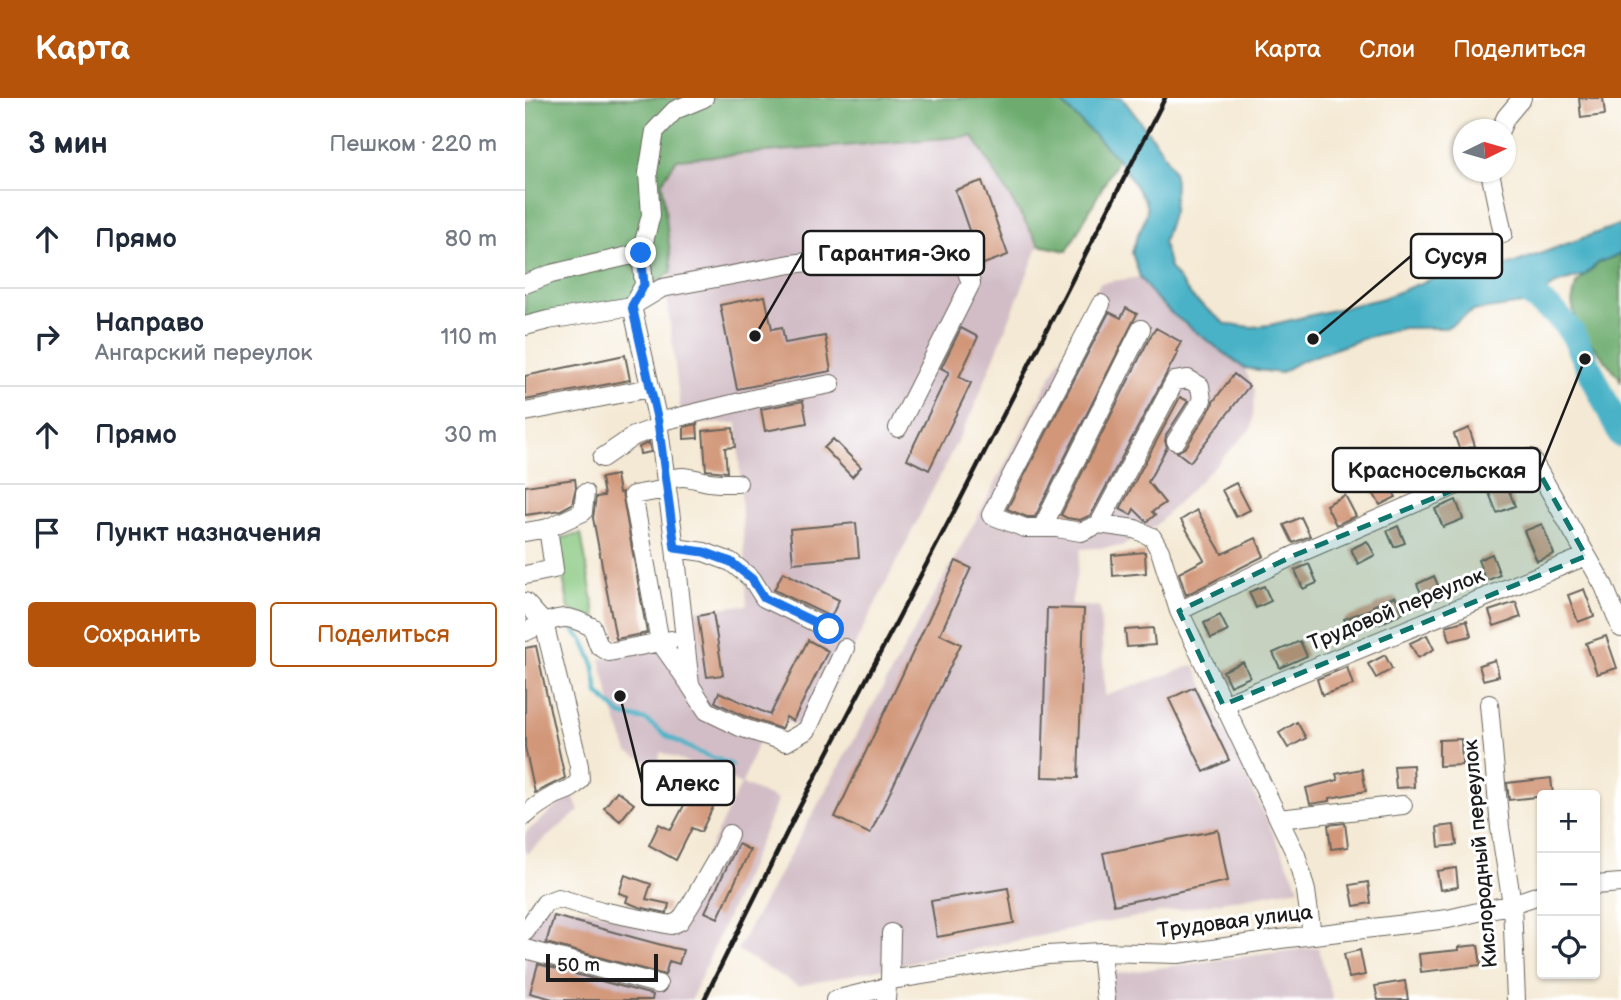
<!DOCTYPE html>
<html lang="ru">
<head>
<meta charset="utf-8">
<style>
  body { margin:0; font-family:"Balsamiq Sans",sans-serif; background:#f2f2f3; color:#1f2937 }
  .controls { position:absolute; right:21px; bottom:21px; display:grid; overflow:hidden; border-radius:7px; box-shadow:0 2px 5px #0004 }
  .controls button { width:63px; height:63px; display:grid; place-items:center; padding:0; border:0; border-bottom:2px solid #e0e1e3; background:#fff; color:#1f2937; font:35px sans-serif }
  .compass { position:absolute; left:928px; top:21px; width:63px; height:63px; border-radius:50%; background:#fff; box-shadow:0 2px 5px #0004; rotate:85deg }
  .scale { position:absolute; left:21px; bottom:18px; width:112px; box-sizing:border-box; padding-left:7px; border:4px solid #1c1c1c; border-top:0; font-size:19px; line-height:24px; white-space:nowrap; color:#1c1c1c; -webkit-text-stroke:5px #fff; paint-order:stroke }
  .stop { position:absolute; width:21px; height:21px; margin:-16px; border:5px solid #1a73e8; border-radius:50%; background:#fff }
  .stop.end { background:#1a73e8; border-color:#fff; box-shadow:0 2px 7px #0008 }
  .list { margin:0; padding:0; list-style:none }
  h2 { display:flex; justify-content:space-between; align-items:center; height:91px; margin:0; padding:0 28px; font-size:30px }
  h2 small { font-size:23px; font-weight:400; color:#747a83 }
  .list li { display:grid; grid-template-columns:46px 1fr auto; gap:21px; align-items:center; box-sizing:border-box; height:98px; padding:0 28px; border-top:2px solid #e0e1e3 }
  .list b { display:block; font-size:26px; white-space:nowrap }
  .list p { margin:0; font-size:23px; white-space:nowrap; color:#747a83 }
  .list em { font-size:23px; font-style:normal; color:#747a83 }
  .actions { display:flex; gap:14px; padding:21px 28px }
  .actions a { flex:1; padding:16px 0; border:2px solid #b45309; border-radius:7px; text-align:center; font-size:24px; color:#b45309 }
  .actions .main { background:#b45309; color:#fff }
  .icon { flex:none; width:38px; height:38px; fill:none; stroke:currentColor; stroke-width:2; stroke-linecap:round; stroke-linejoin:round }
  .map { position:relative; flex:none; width:1096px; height:902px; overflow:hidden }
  header { display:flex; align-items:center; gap:42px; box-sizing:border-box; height:98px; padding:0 35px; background:#b45309; color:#fff }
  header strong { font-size:33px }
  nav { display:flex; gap:38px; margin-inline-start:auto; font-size:24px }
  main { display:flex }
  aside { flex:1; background:#fff }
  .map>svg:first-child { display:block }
  .industrial { fill:#d2bdc6 }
  .green { fill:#87c77f; stroke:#52724e; stroke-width:2 }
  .forest { fill:#6dac6e; stroke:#446445; stroke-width:2 }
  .water { fill:#49b2c7; stroke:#326772; stroke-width:2 }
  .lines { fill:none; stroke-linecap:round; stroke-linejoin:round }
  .stream { stroke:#49b2c7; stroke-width:4.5 }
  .river { stroke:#49b2c7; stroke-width:26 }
  .building { fill:#d29779 }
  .minor-casing { stroke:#68645c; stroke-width:20 }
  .minor { stroke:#fff; stroke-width:18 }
  .rail { stroke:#1c1c1c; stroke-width:4.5 }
  .route { stroke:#1a73e8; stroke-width:9 }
  .marked { fill:#0f766e; fill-opacity:0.2; stroke:#0f766e; stroke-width:5; stroke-dasharray:14 9; stroke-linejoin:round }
  .labels { text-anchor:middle; stroke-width:6; stroke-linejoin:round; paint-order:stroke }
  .street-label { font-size:21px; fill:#1c1c1c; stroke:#fff }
  .leader { fill:none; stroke:#1c1c1c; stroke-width:2.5 }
  .callout-dot { fill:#1c1c1c; stroke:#fff; stroke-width:2.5 }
  .callout { fill:#fff; stroke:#1c1c1c; stroke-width:2.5 }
  .callout-label { font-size:23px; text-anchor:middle; font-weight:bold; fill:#1c1c1c }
</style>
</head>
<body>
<header>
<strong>Карта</strong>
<nav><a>Карта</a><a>Слои</a><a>Поделиться</a></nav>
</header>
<main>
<aside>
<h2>3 мин<small>Пешком · 220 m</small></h2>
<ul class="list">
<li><svg class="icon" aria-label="ahead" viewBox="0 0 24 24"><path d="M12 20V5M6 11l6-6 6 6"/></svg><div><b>Прямо</b></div><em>80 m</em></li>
<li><svg class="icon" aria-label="right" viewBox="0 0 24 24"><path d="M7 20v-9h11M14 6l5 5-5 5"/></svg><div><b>Направо</b><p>Ангарский переулок</p></div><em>110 m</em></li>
<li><svg class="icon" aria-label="ahead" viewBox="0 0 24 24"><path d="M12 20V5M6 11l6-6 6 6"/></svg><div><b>Прямо</b></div><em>30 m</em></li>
<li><svg class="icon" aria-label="arrive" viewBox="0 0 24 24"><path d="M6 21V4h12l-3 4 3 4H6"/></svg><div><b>Пункт назначения</b></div></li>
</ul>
<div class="actions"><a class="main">Сохранить</a><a>Поделиться</a></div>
</aside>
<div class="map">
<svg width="1096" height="902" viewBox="0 0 1096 902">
  <rect width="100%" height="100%" fill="#fff"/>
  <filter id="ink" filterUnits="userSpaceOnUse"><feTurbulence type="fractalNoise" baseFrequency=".0143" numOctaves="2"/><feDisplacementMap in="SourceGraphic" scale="14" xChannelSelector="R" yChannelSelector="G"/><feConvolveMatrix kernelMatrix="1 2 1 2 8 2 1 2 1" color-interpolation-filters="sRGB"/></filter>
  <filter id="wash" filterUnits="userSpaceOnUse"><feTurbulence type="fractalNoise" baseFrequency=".00686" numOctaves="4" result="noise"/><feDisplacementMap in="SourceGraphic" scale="28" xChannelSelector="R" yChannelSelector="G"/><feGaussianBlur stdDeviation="1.57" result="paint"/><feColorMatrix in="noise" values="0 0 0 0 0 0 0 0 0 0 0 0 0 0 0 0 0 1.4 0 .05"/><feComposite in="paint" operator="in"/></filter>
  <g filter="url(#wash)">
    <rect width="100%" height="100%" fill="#f4e9d4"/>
    <path class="industrial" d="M448 38 514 147 449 310 294 618 275 629 260 623 248 651 233 644 217 686 253 702 166 902H0V834L20 805 146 827 216 686 136 654 131 669 103 654 89 616 75 561 160 540 158 513 222 507 212 325 172 326 173 340 159 341 142 203 147 173 136 84 152 61Z
      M615 179 627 196 646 215 719 270 730 293 727 330 630 428 597 448 556 451 546 507 575 509 580 598 669 567 774 790 573 826 273 888 212 852 452 420 575 185Z
      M47 695 54 713 0 757V735L34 707 32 700Z
      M793 849 808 902H575L572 878Z"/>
    <path class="green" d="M56 436 72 526 44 511 31 441Z"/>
    <path class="forest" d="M10 0H532L593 61 542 153 514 147 448 38 152 61 137 84 147 173 107 208 0 228V7Z
      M1096 156V285L1094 279 1052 228 1047 205 1051 186 1074 164Z"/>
    <path class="water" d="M532 0H597L634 48 648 72 650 85 648 113 638 144 645 170 668 200 701 226 727 229 745 227 858 200 926 173 950 169 968 173 1096 126V156L1074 164 1060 177 1031 186 1004 205 948 213 921 230H878L843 239 776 263 755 275 719 270 646 215 627 196 615 179 607 155 612 138 619 124 622 112 620 103 593 61Z"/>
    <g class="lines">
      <path class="stream" d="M43 526 58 542 68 564 73 595 96 617 121 622 142 638 173 654 207 667"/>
      <path class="river" d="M1008 199 1032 217 1048 236 1096 337"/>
    </g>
    <g id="blocks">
      <path class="building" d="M1054 0H1078L1080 17 1056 20Z
        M457 83 483 157 456 167 430 92Z
        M240 198 247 231 257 229 260 245 300 238 306 273 212 291 195 207Z
        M601 210 612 216 510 419H502L482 411 584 214 596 220Z
        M436 230 453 239 434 279 446 285 404 372 382 361 424 274 416 270Z
        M631 230 656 244 651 253 653 254 566 417 555 422 542 420 536 417 625 239Z
        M100 257 105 282 0 302V278Z
        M709 276 724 288 665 364 652 354 661 349 687 308 688 304Z
        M655 299 663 303 641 337 640 343 642 349 623 384 640 405 627 414 630 417 622 424 609 411 606 417 595 411Z
        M278 303 282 325 240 333 236 311Z
        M172 326 173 340 159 341V329Z
        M208 330 210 349 200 350 202 374 181 372 178 333Z
        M944 330 950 348 935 353 929 336Z
        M308 341 336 369 327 379 299 350Z
        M124 344 126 354 115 356 114 349Z
        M91 377 94 395 97 394 122 535 91 541 68 420 71 399 79 398 76 380Z
        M50 381 51 389 47 406 36 412 0 417V388Z
        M862 383 871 399 855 407 846 391Z
        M980 383 990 408 972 415 962 390Z
        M711 385 725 412 711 419 697 392Z
        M820 397 831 418 811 427 801 407Z
        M931 402 938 421 918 429 910 411Z
        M672 412 697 456 731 440 739 458 661 497 654 475 679 462 656 422Z
        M776 419 785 438 768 445 759 427Z
        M331 425 334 459 268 465 265 431Z
        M1017 426 1029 456 1012 463 999 433Z
        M873 428 880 445 869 449 862 433Z
        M842 443 850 457 833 466 826 451Z
        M620 454 621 475 588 478 587 457Z
        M967 456 975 477 961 483 953 462Z
        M431 463 446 470 415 536 436 546 345 736 310 719Z
        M784 466 792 485 778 491 770 472Z
        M258 474 314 502 306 519 249 492Z
        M909 478 918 499 901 506 892 486Z
        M739 488 746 503 731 510 724 494Z
        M1059 491 1069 518 1053 524 1043 497Z
        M870 498 878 515 855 526V524L827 535 819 521 848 510V508Z
        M991 504 996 519 969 528 964 513Z
        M522 510 559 511 553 680 517 679Z
        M188 515 198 577 182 579 173 518Z
        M695 517 703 533 686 541 679 525Z
        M942 522 946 538 925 543 921 528Z
        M628 530 630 547 602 549 600 532Z
        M902 537 909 551 893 560 885 545Z
        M1081 538 1092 570 1072 576 1061 545Z
        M283 542 303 553 268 623 261 619 256 631 219 618 190 604 194 594 245 617Z
        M775 543 782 558 755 570 748 555Z
        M11 548 40 680 10 695 0 649V550Z
        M860 557 867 571 851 580 843 566Z
        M970 562 974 578 958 582 954 567Z
        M718 564 725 579 705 588 698 573Z
        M822 569 828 587 797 597 792 581Z
        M669 589 704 662 679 674 644 601Z
        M772 624 781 640 763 650 754 635Z
        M936 641 937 667 914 668V642Z
        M888 667 889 689 871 690 869 668Z
        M837 671 841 693 805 700V703L785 706 781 690 813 682 811 676Z
        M1026 680 1028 697 984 702 982 685Z
        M92 693 109 706 95 723 79 710Z
        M166 694 190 705 176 734 167 730 151 762 124 747 134 726 146 732Z
        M820 725 823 749 806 751 803 727Z
        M929 727 932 747 914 749 912 729Z
        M693 732 703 783 589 807 578 755Z
        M213 746 225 752 193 820 180 814Z
        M931 770 933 789 915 792 912 773Z
        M100 777 126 786 121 801 144 806 142 815 114 809 101 804 103 798 94 795Z
        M843 784 846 805 829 808 825 787Z
        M483 790 489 825 412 839 406 803Z
        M29 818 148 850 158 852 154 866 144 863 140 877 21 845Z
        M953 847 956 867 896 874 894 856 934 852V849Z
        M835 852 840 877 824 880 819 856Z
        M13 866 128 897 127 902H32L5 895Z
        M880 883 883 902H853L850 888Z"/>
    </g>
  </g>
  <g filter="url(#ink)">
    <use href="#blocks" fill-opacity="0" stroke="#68645c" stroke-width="2"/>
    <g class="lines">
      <defs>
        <path id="minor" d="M975 32 981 19 997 0
          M965 74 978 136
          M116 155 126 117 123 75 130 33 150 12 179 0
          M0 186 26 176 116 155 119 187 107 208 133 324 150 450 165 587 182 613 215 629 261 644 282 632 320 550
          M576 206 466 417 500 430H532L556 434 574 426 610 431 627 439 635 453 654 513 771 757 781 793 787 837
          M0 228 23 222 107 208 137 190 266 166 354 156 429 159 441 171 446 185 373 330
          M0 314 125 290
          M133 324 232 300 306 286
          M77 360 109 338 133 329
          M141 382C160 377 161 379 179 383 190 386 202 385 213 385
          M142 391 108 397 135 544 164 585
          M574 426 650 283 663 281 675 288 677 302 651 343
          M517 430 616 231
          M0 434 23 430 58 414 60 395
          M150 450 179 454 206 464 227 481 239 500 304 531
          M0 477 29 471 23 430
          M0 504 19 525C42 517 46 519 67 529L74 548 84 554 146 542
          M654 513 770 457 976 368 993 362 1006 360 1079 488 1096 530
          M0 534 19 525 54 668 55 682C44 694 43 691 30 697 19 703 9 709 0 718
          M964 606 975 730 987 806 991 902
          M698 607 1061 458
          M754 721 878 707
          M1070 787 1096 785
          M0 834 20 805 33 800 77 813 146 827 155 823 166 806 196 754 204 736
          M0 851 133 886
          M576 854 581 902
          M365 882 522 857 576 854 653 856 755 841 923 821 987 806 1017 796
          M310 902 362 889
          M361 902 362 889 365 882 366 835"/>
      </defs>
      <use href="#minor" class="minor-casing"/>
      <use href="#minor" class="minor"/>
      <path class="rail" d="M179 902 272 714 435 402 640 0"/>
    </g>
  </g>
  <g class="lines" filter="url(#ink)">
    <path class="route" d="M116 155 119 187 107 208 133 324 150 450 179 454 206 464 227 481 239 500 304 531"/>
  </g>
  <path class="marked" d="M1006 360 1061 458 698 607 654 513 770 457Z"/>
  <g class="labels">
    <g class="street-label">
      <text transform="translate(871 511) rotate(-22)" y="7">Трудовой переулок</text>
      <text transform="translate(955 756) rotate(-95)" y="7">Кислородный переулок</text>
      <text transform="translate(710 823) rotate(-7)" y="7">Трудовая улица</text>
    </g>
  </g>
  <path class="leader" d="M230 238L278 155M788 241L886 158M1060 261L1015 372M95 598L117 685"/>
  <g class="callout-dot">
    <circle cx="230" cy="238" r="7"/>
    <circle cx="788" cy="241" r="7"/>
    <circle cx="1060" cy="261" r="7"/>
    <circle cx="95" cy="598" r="7"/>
  </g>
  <g class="callout">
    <rect x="278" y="133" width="181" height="44" rx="7"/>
    <rect x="886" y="136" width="91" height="44" rx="7"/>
    <rect x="808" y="350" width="207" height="44" rx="7"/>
    <rect x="117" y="663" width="92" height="44" rx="7"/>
  </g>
  <g class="callout-label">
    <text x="369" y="163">Гарантия-Эко</text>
    <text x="931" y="166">Сусуя</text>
    <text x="912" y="380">Красносельская</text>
    <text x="163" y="693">Алекс</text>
  </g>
</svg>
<div class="controls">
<button>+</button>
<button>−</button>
<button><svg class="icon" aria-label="locate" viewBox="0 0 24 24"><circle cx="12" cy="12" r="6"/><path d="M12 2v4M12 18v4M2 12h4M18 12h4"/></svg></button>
</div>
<svg class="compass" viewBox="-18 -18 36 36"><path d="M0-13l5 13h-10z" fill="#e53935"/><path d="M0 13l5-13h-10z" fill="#747a83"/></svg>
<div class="scale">50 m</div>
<div class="stop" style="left:304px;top:531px"></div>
<div class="stop end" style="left:116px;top:155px"></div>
</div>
</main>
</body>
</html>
